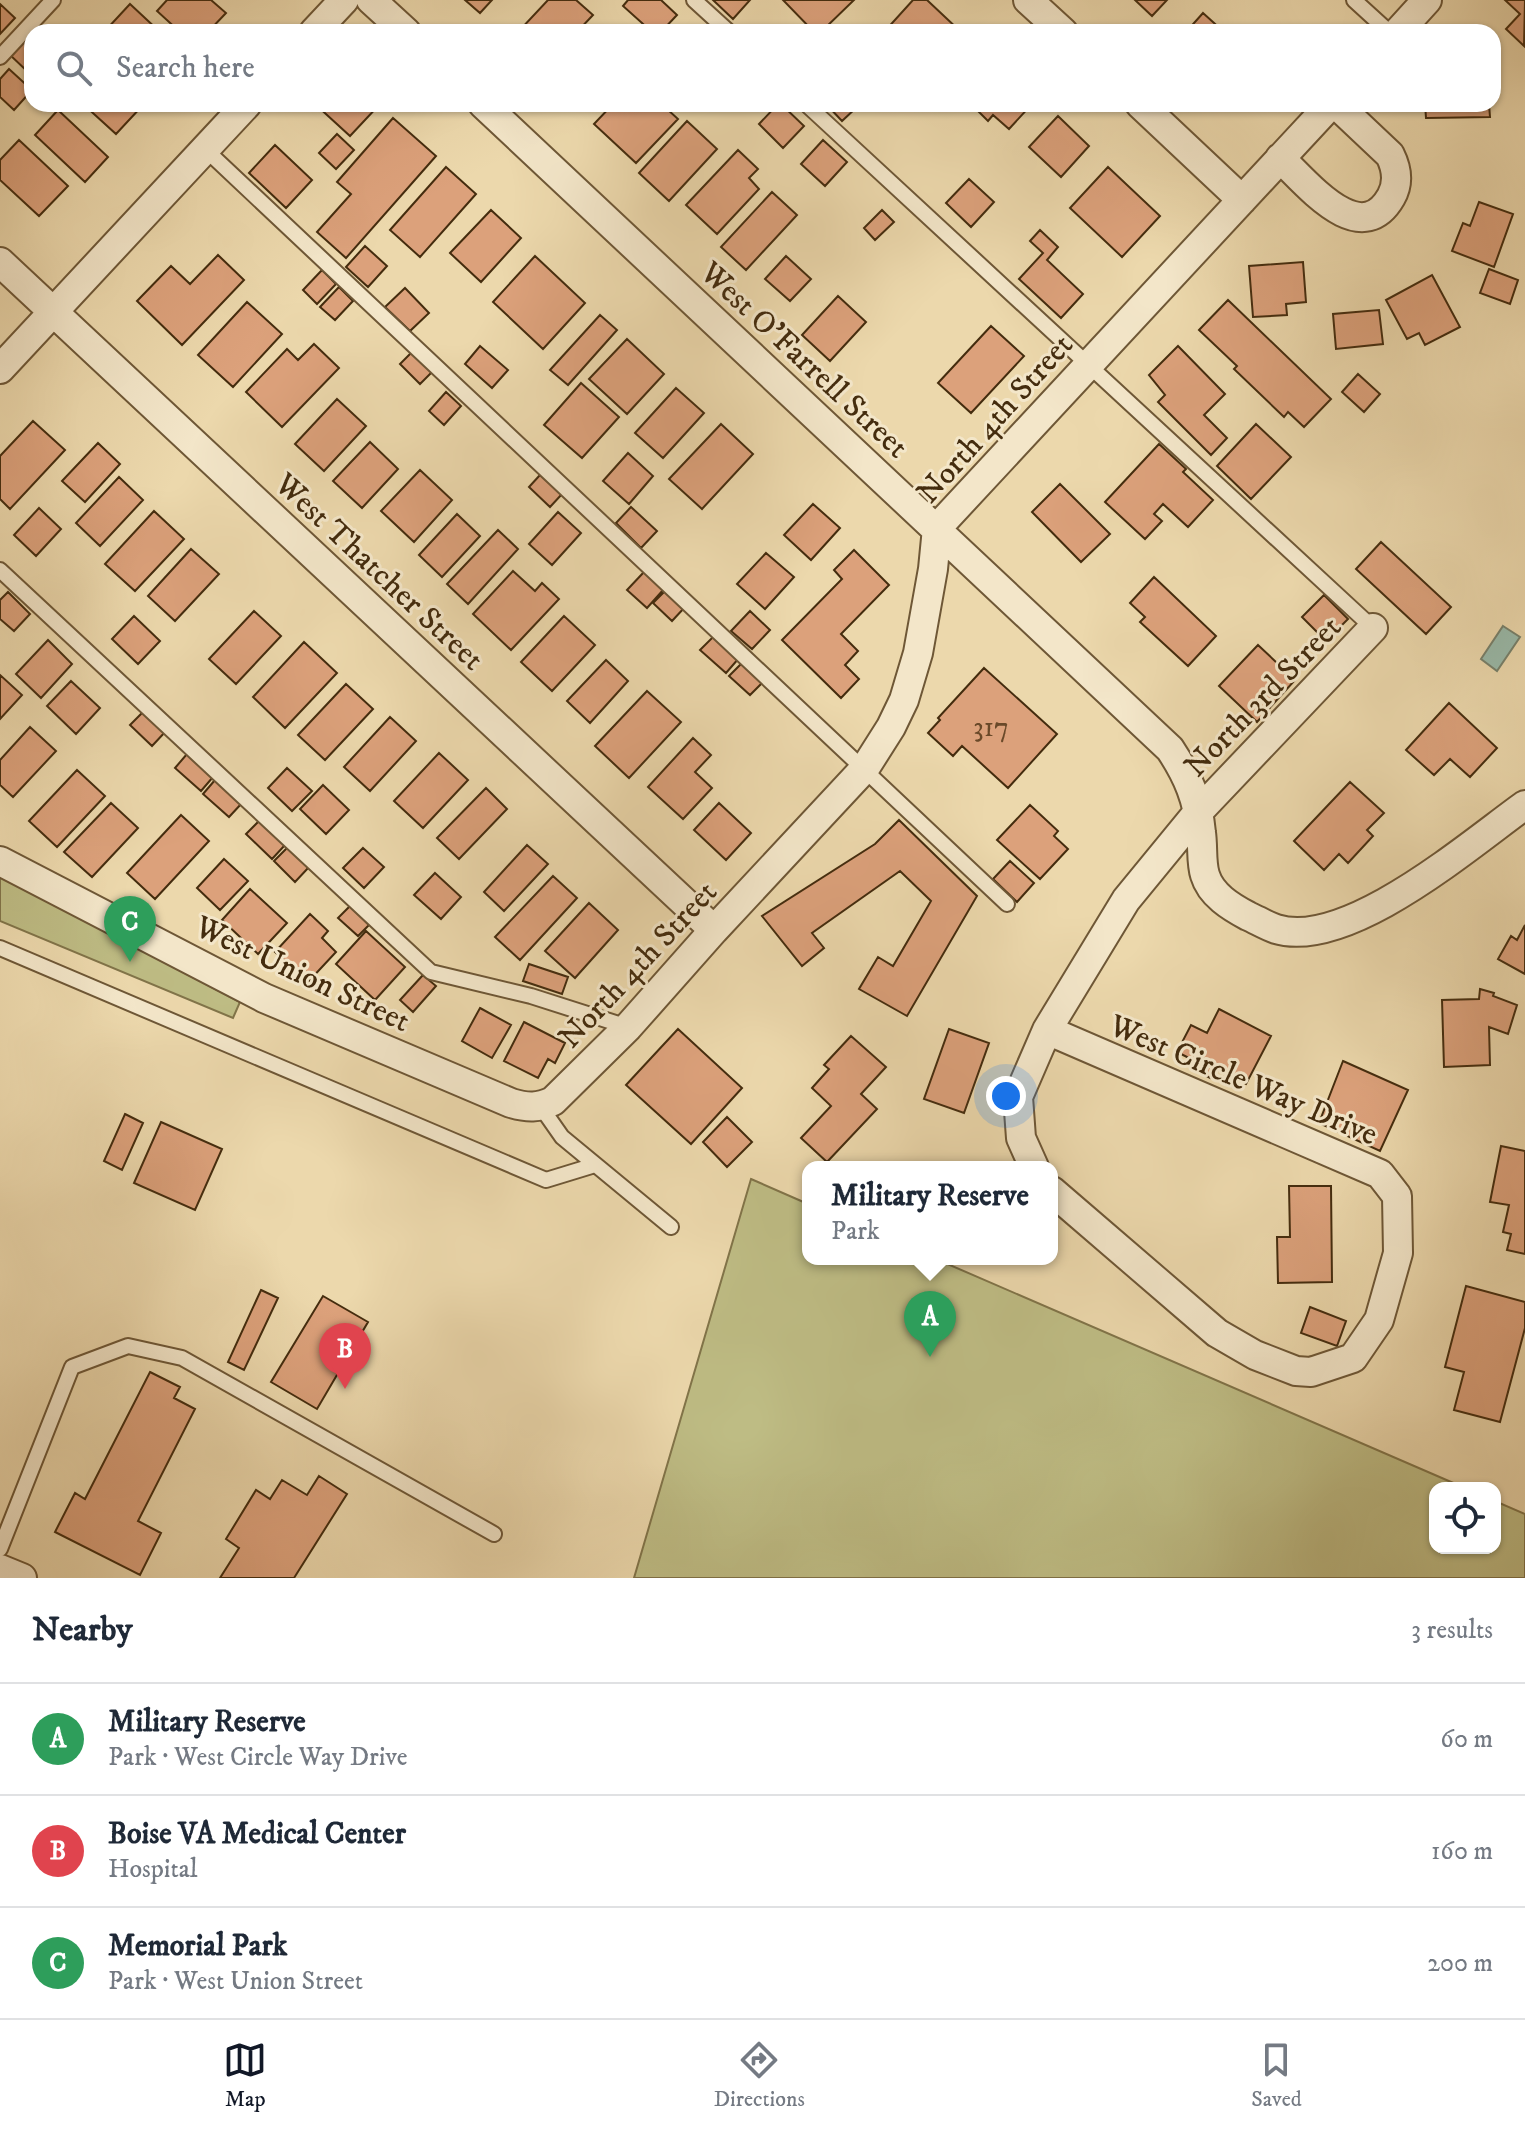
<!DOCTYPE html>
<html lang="en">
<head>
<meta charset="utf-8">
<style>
  body { margin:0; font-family:"IM FELL DW Pica",serif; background:#f6f6f7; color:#1f2937 }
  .controls { position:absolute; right:24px; bottom:24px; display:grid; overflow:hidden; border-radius:16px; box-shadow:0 2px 6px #0004 }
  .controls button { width:72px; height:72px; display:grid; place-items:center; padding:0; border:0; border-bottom:2px solid #e0e1e3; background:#fff; color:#1f2937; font:40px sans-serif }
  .you { position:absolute; left:1006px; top:1096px; width:28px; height:28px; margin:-20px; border:6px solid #fff; border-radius:50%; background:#1a73e8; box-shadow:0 0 0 12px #1a73e833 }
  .badge { display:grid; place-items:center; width:52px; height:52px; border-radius:50%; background:#111827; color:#fff; font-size:26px; font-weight:700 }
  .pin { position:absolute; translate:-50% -66px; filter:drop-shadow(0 2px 4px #0008) }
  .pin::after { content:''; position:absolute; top:42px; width:28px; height:24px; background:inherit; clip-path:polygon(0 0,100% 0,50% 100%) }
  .popup { position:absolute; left:802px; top:1161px; width:256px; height:104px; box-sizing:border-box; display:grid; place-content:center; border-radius:16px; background:#fff; filter:drop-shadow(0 2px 6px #0005); font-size:26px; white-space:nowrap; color:#747a83 }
  .popup b { font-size:30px; color:#1f2937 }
  .popup::after { content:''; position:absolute; left:50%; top:100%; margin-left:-16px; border:16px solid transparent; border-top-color:#fff }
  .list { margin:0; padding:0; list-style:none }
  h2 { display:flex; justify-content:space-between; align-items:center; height:104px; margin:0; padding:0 32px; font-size:34px }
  h2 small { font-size:26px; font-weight:400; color:#747a83 }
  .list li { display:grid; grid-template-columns:52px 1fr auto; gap:24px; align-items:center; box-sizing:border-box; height:112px; padding:0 32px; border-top:2px solid #e0e1e3 }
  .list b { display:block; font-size:30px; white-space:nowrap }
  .list p { margin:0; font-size:26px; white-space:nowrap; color:#747a83 }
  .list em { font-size:26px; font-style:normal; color:#747a83 }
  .icon { flex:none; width:44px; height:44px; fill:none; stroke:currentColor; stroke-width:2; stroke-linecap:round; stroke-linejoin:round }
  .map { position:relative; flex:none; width:1525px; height:1578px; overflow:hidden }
  .search { position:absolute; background:#fff; box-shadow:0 2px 6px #0004; left:24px; right:24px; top:24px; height:88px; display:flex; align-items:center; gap:20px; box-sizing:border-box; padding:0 28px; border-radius:24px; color:#747a83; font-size:30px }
  .sheet { height:440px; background:#fff }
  nav { display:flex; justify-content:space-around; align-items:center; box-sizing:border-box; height:112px; border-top:2px solid #e0e1e3; background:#fff; font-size:22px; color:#747a83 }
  nav a { display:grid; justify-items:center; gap:4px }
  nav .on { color:#111827 }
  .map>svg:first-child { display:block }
  .green { fill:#bebc84; stroke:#817449; stroke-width:2 }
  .water { fill:#99baaa; stroke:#77816c; stroke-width:2 }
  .building { fill:#dca17b; stroke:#442c0e; stroke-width:2 }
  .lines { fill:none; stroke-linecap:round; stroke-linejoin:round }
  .lane-casing { stroke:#6e5736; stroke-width:18 }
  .street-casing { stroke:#6e5736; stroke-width:32 }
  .lane { stroke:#f3e6c9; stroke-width:14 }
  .street { stroke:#f3e6c9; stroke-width:28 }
  .labels { text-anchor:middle; stroke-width:6; stroke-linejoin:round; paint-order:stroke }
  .number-label { font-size:28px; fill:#6a4929 }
  .street-label { font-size:32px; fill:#442c0e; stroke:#f3e6c9 }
</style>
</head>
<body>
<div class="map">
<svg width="1525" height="1578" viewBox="0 0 1525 1578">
  <rect width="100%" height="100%" fill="#ecd8ac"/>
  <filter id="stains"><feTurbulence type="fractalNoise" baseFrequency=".0025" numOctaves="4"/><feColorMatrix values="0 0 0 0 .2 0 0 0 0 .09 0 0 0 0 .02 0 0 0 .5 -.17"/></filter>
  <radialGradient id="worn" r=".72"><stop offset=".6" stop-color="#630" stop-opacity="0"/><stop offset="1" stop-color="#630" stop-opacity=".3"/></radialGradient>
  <path class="green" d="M0 876 240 1002 233 1018 0 921Z
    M751 1179 808 1204V1259H936L1465 1488H1435V1548H1495V1501L1525 1514V1578H634Z"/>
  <path class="water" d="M1503 626 1520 637 1497 671 1481 659Z"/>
  <path class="building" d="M167 0H211L226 13 208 32H180L157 11Z
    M465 0H492L480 13Z
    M548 0H576L593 15 577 32H518Z
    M628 0H661L677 15 661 32H652L623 6Z
    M713 0H750L733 19Z
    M783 0H854L821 32H814Z
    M913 0H927L961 32H884Z
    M1135 0H1167L1152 16Z
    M1505 0H1525L1524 46 1506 29 1520 14Z
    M0 4 15 18 0 34Z
    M130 4 160 32H104Z
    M1203 13 1224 32H1186Z
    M26 36 32 42V71L29 73 9 54Z
    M9 69 32 90 14 110 0 97V79Z
    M83 104H142L143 105 116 134Z
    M315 104H380L350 136Z
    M613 104H672L667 109 678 119 636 163 594 124Z
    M778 104H781L804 126 783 148 759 124Z
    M826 104H854L857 107 842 121Z
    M987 104H1032L1009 129 993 115 988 121 979 112Z
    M1425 104H1489L1490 117 1426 118Z
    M58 110 108 157 85 182 35 135Z
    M1058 116 1089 146 1061 177 1029 147Z
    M393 118 436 156 346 258 317 232 351 194 337 182Z
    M687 121 717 149 669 201 639 173Z
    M337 134 354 150 336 169 319 153Z
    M19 140 68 186 39 216 0 180V160Z
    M823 140 847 162 825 186 801 164Z
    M275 145 312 180 286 208 249 173Z
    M738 150 758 169 749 178 759 189 717 234 686 205Z
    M446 167 476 194 420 257 390 230Z
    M1108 167 1160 216 1122 257 1070 208Z
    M969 179 994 202 971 227 946 203Z
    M772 192 797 215 746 270 721 247Z
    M1479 202 1513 214 1494 267 1452 251 1463 223 1470 226Z
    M491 210 521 238 481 282 450 253Z
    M882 210 894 222 875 240 864 228Z
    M1040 230 1058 247 1047 260 1083 294 1061 318 1019 279 1043 253 1030 241Z
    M365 246 387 266 368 287 346 267Z
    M218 255 244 280 182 345 137 301 171 266 190 284Z
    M535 256 585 303 543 349 493 302Z
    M786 256 811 279 790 301 765 279Z
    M1303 262 1306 302 1286 304 1287 315 1253 317 1249 266Z
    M1489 269 1518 280 1510 304 1480 293Z
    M322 270 336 284 317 304 303 290Z
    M1432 275 1460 327 1425 345 1419 333 1407 339 1386 300Z
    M339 287 353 301 335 320 320 307Z
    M405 288 429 313 410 331 385 307Z
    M838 296 866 322 830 361 802 335Z
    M1228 300 1331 399 1304 427 1288 412 1284 417 1234 369 1237 366 1199 330Z
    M247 302 282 334 233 387 198 355Z
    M1379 310 1383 344 1336 349 1333 314Z
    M600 315 617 330 568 385 550 370Z
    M991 326 1024 356 971 413 938 383Z
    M627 339 664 374 627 414 589 379Z
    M314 344 339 368 282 427 246 392 287 349 298 360Z
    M480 346 508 370 492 388 465 364Z
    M1178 346 1225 394 1204 415 1227 438 1211 455 1158 402 1165 395 1149 375Z
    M413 351 433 371 420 384 400 364Z
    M1358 374 1380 394 1364 412 1342 392Z
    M581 383 619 417 582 458 544 425Z
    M676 388 704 413 663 458 635 433Z
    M446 392 461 406 444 425 429 411Z
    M337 399 366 426 324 471 295 444Z
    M33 421 65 450 10 509 0 499V456Z
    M721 424 753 454 702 509 669 479Z
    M1256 424 1291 457 1251 499 1217 466Z
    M370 442 398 469 362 508 333 481Z
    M98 443 120 464 85 502 62 481Z
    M1159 444 1186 469 1183 472 1213 500 1188 527 1163 504 1154 514 1162 521 1145 539 1105 502Z
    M628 453 653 476 629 504 603 481Z
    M420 470 452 500 414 542 381 511Z
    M540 475 562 494 550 507 529 487Z
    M119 477 143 500 100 546 76 523Z
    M1060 484 1110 534 1081 562 1032 512Z
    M813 504 840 528 811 560 784 535Z
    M631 507 657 531 641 548 616 523Z
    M39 508 61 529 36 556 14 535Z
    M154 511 184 539 135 591 105 564Z
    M558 512 581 533 552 565 529 544Z
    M457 514 480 536 442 577 419 555Z
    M498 530 518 549 468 604 447 584Z
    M1381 542 1451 607 1426 634 1356 569Z
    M191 549 219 574 175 621 148 596Z
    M854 550 889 585 841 634 858 651 845 665 859 679 841 698 782 640 842 579 834 570Z
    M766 553 794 577 765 609 737 584Z
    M513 571 535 591 542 583 559 599 511 650 473 614Z
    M644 572 664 589 647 608 627 590Z
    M1154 577 1216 636 1188 666 1140 622 1145 617 1130 603Z
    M666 590 685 607 672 621 653 603Z
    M8 592 30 614 14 631 0 619V600Z
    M1324 595 1348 619 1326 641 1302 617Z
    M254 611 281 636 236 684 209 659Z
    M750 611 770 630 752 649 731 631Z
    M134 616 160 641 138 664 112 639Z
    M564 616 595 645 552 691 521 662Z
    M714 636 739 658 726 673 700 650Z
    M48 640 72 664 41 698 16 674Z
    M304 642 337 673 285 728 253 697Z
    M1258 645 1295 680 1257 722 1219 686Z
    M606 660 628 681 590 723 567 701Z
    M742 663 763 682 750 695 729 676Z
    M984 668 1057 734 1008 788 962 746 953 756 928 733 940 720 938 718Z
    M0 675 22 695 0 719Z
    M71 681 100 708 76 734 47 706Z
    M346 684 373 709 325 760 298 735Z
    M647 691 681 722 629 778 595 746Z
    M1449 703 1497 748 1470 777 1450 759 1434 775 1406 750Z
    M144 711 166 731 152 746 130 725Z
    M390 717 416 741 370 791 344 767Z
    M30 727 56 751 13 797 0 785V760Z
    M693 738 711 755 695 772 712 788 683 819 648 787Z
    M439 753 468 780 423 828 394 801Z
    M187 754 213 777 201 791 175 768Z
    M287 768 312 791 292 811 268 788Z
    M77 770 105 796 57 847 29 821Z
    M215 780 242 803 229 817 203 794Z
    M1350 782 1384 813 1367 830 1373 836 1348 863 1339 854 1324 870 1294 841Z
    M323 785 349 810 326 834 300 809Z
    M486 788 507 809 459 859 437 838Z
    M111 803 138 828 92 877 64 852Z
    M719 803 751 833 726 860 694 830Z
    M1030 805 1058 831 1054 836 1068 849 1040 879 997 840Z
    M181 815 209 841 155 899 127 873Z
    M899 820 977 896 907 1016 859 989 878 957 893 966 931 901 900 871 812 933 824 948 802 966 762 916 875 844Z
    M259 821 285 845 272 859 246 834Z
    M527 845 548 864 504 911 484 892Z
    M288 847 309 867 295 882 274 861Z
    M363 848 384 867 364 888 343 868Z
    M224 859 248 881 220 910 197 888Z
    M1010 861 1034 883 1017 902 993 879Z
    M435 873 461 897 441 919 414 895Z
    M553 876 577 898 520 960 495 937Z
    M250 889 287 923 258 954 222 920Z
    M589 903 618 930 575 978 545 951Z
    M350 906 369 925 358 936 338 918Z
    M310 914 328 931 322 938 336 952 308 982 275 952Z
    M1525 925V974L1498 959 1511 936 1517 940Z
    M366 931 405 967 375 1000 336 964Z
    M529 964 568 977 562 994 523 981Z
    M423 975 436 986 413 1012 400 1000Z
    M1480 989 1494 993 1493 996 1517 1005 1508 1034 1489 1027 1490 1065 1444 1067 1442 1000 1479 999Z
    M480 1008 511 1025 492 1058 462 1041Z
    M1219 1009 1271 1036 1246 1084 1215 1068 1210 1078 1191 1068 1195 1061 1177 1052 1191 1025 1207 1033Z
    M524 1022 565 1043 555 1063 548 1059 538 1078 504 1061Z
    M678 1029 742 1088 691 1144 626 1085Z
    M949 1029 989 1043 964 1113 924 1099Z
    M851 1036 886 1067 861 1094 877 1109 827 1162 801 1138 831 1106 812 1088 829 1069 824 1065Z
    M1343 1061 1408 1090 1380 1151 1319 1123Z
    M125 1114 143 1123 122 1170 104 1161Z
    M727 1117 752 1142 727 1167 703 1142Z
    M161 1122 222 1149 195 1210 134 1183Z
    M1501 1146 1525 1151V1254L1507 1250 1511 1234 1503 1232 1509 1205 1490 1202Z
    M1289 1186H1331L1332 1282 1278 1283 1277 1237H1290Z
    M1466 1286 1525 1302V1328L1500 1422 1454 1410 1464 1372 1445 1367Z
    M261 1290 278 1298 244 1370 228 1362Z
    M323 1296 368 1322 317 1409 271 1382Z
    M1310 1307 1346 1321 1337 1346 1301 1333Z
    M150 1372 180 1387 174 1398 195 1409 138 1521 161 1533 140 1575 55 1532 75 1493 85 1499Z
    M319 1476 347 1494 294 1578H220L239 1548 226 1539 256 1490 270 1499 282 1480 307 1495Z"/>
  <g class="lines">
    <defs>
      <path id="lane" d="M694 0 729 32
        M1354 0 1389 32
        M0 57 53 0
        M806 104 1373 628
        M205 149 1007 904
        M0 570 431 972 531 996 628 1027
        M0 948 546 1180 595 1165
        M541 1107 562 1137 671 1227
        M0 1549 72 1367 128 1346 182 1358 494 1534"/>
      <path id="street" d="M371 0 406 32
        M1028 0 1063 32
        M314 32 344 0
        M1398 32 1427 0
        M483 104 1170 749C1188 776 1198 800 1201 833 1203 846 1201 863 1205 875 1211 895 1231 907 1248 916 1257 920 1267 926 1276 929 1347 951 1469 845 1525 805
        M1140 104 1242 200
        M1280 158C1306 182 1360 251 1391 197 1399 183 1397 169 1390 155L1336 104
        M0 262 714 930
        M0 369 247 104
        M0 861 264 998 511 1103C528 1108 538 1108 553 1101L628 1027 714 930 865 768 891 727 904 700 918 653 933 569 937 528 1331 104
        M1047 1030 1380 1174 1397 1196 1398 1253 1379 1320 1353 1358 1311 1372 1296 1371 1255 1355 1217 1333 1052 1191
        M1034 1167 1021 1138 1018 1097 1047 1030 1126 900 1199 811 1373 628
        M0 1569 22 1578"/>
    </defs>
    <use href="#lane" class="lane-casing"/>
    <use href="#street" class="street-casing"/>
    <use href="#lane" class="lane"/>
    <use href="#street" class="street"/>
  </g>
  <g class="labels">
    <g class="number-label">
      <text x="991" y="736">317</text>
    </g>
    <g class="street-label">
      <text transform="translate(805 359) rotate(43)" y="11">West O'Farrell Street</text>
      <text transform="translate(994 418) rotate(-48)" y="11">North 4th Street</text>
      <text transform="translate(380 571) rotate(43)" y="11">West Thatcher Street</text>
      <text transform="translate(1262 696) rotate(-46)" y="11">North 3rd Street</text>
      <text transform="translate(637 964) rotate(-47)" y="11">North 4th Street</text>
      <text transform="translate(303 973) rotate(25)" y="11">West Union Street</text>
      <text transform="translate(1244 1079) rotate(23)" y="11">West Circle Way Drive</text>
    </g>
  </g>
  <rect width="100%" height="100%" filter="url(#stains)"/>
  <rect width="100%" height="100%" fill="url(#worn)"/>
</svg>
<div class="controls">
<button><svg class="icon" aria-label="locate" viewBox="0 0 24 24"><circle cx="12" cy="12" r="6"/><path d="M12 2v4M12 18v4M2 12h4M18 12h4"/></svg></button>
</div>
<div class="you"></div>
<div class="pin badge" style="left:930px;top:1357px;background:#2e9e5b">A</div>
<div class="popup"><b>Military Reserve</b>Park</div>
<div class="pin badge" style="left:345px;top:1389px;background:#e0444e">B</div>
<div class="pin badge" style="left:130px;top:962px;background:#2e9e5b">C</div>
<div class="search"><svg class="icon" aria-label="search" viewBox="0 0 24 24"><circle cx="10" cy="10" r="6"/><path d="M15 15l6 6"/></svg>Search here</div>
</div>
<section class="sheet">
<h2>Nearby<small>3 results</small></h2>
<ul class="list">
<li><span class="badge" style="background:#2e9e5b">A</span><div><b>Military Reserve</b><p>Park · West Circle Way Drive</p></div><em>60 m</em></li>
<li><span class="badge" style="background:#e0444e">B</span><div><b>Boise VA Medical Center</b><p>Hospital</p></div><em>160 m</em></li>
<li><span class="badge" style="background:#2e9e5b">C</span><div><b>Memorial Park</b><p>Park · West Union Street</p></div><em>200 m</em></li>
</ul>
</section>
<nav>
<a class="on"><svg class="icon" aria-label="map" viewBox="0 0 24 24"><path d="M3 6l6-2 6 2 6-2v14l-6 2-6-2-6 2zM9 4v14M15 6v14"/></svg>Map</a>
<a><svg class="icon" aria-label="directions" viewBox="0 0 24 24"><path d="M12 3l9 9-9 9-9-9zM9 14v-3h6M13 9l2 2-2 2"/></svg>Directions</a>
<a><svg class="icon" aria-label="saved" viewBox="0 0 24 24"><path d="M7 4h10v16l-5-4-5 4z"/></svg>Saved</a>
</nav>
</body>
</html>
